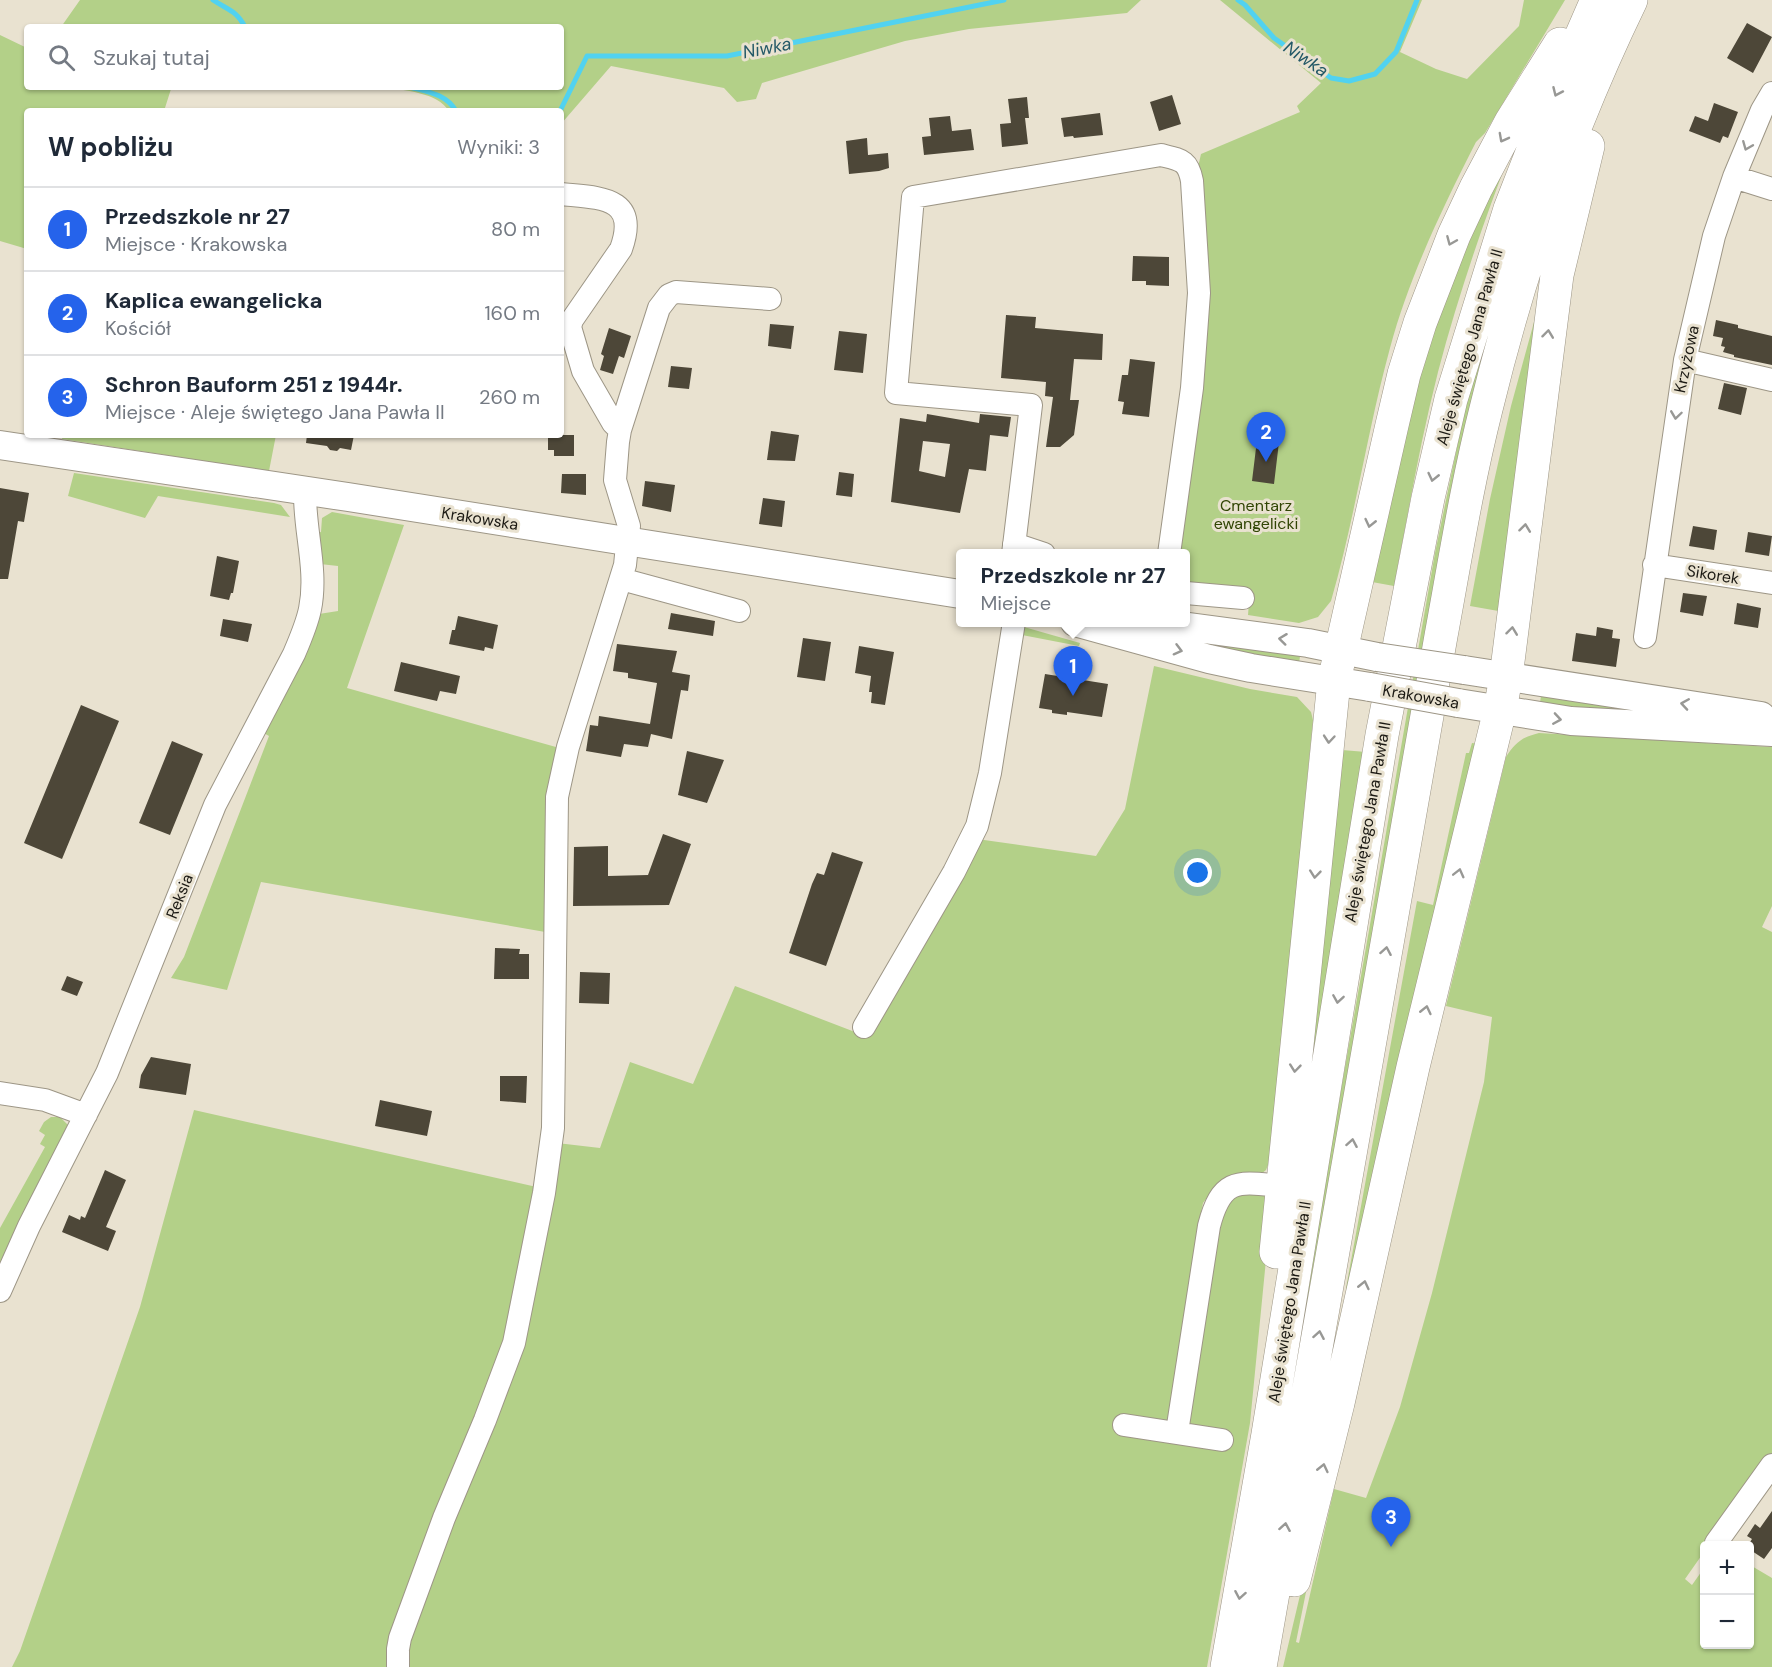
<!DOCTYPE html>
<html lang="pl">
<head>
<meta charset="utf-8">
<style>
  body { margin:0; font-family:"DM Sans",sans-serif; background:#f2f2f3; color:#1f2937 }
  .controls { position:absolute; right:18px; bottom:18px; display:grid; overflow:hidden; border-radius:6px; box-shadow:0 2px 4px #0004 }
  .controls button { width:54px; height:54px; display:grid; place-items:center; padding:0; border:0; border-bottom:2px solid #e0e1e3; background:#fff; color:#1f2937; font:30px sans-serif }
  .you { position:absolute; left:1198px; top:873px; width:21px; height:21px; margin:-15px; border:4px solid #fff; border-radius:50%; background:#1a73e8; box-shadow:0 0 0 9px #1a73e833 }
  .badge { display:grid; place-items:center; width:39px; height:39px; border-radius:50%; background:#2563eb; color:#fff; font-size:20px; font-weight:700 }
  .pin { position:absolute; translate:-50% -50px; filter:drop-shadow(0 2px 3px #0008) }
  .pin::after { content:''; position:absolute; top:32px; width:21px; height:18px; background:inherit; clip-path:polygon(0 0,100% 0,50% 100%) }
  .popup { position:absolute; left:956px; top:549px; width:234px; height:78px; box-sizing:border-box; display:grid; place-content:center; border-radius:6px; background:#fff; filter:drop-shadow(0 2px 4px #0005); font-size:20px; white-space:nowrap; color:#747a83 }
  .popup b { font-size:22px; color:#1f2937 }
  .popup::after { content:''; position:absolute; left:50%; top:100%; margin-left:-12px; border:12px solid transparent; border-top-color:#fff }
  .list { margin:0; padding:0; list-style:none }
  h2 { display:flex; justify-content:space-between; align-items:center; height:78px; margin:0; padding:0 24px; font-size:26px }
  h2 small { font-size:20px; font-weight:400; color:#747a83 }
  .list li { display:grid; grid-template-columns:39px 1fr auto; gap:18px; align-items:center; box-sizing:border-box; height:84px; padding:0 24px; border-top:2px solid #e0e1e3 }
  .list b { display:block; font-size:22px; white-space:nowrap }
  .list p { margin:0; font-size:20px; white-space:nowrap; color:#747a83 }
  .list em { font-size:20px; font-style:normal; color:#747a83 }
  .icon { flex:none; width:33px; height:33px; fill:none; stroke:currentColor; stroke-width:2; stroke-linecap:round; stroke-linejoin:round }
  .map { position:relative; flex:none; width:1772px; height:1667px; overflow:hidden }
  .search { position:absolute; background:#fff; box-shadow:0 2px 4px #0004; left:24px; top:24px; width:540px; height:66px; display:flex; align-items:center; gap:15px; box-sizing:border-box; padding:0 21px; border-radius:6px; color:#747a83; font-size:22px }
  .panel { position:absolute; background:#fff; box-shadow:0 2px 4px #0004; left:24px; top:108px; width:540px; height:330px; border-radius:6px }
  .map>svg:first-child { display:block }
  .green { fill:#b3d088 }
  .lines { fill:none; stroke-linecap:round; stroke-linejoin:round }
  .stream { stroke:#51d2f0; stroke-width:5 }
  .building { fill:#4d4738; fill-rule:evenodd }
  .minor-casing { stroke:#9d9686; stroke-width:24 }
  .major-casing { stroke:#9d9686; stroke-width:30 }
  .highway-casing { stroke:#9d9686; stroke-width:34 }
  .minor { stroke:#fff; stroke-width:22 }
  .major { stroke:#fff; stroke-width:28 }
  .highway { stroke:#fff; stroke-width:33 }
  .major-bridge-casing { stroke:#9d9686; stroke-width:30; stroke-linecap:butt }
  .major-bridge { stroke:#fff; stroke-width:28 }
  .oneway { stroke:#989895 }
  .labels { text-anchor:middle; stroke-width:6; stroke-linejoin:round; paint-order:stroke }
  .street-label { font-size:16px; fill:#1b1913; stroke:#e9e2d0 }
  .park-label { font-size:16px; fill:#314504; stroke:#e9e2d0 }
  .water-label { font-size:18px; font-style:italic; fill:#245967; stroke:#e9e2d0 }
</style>
</head>
<body>
<div class="map">
<svg width="1772" height="1667" viewBox="0 0 1772 1667">
  <rect width="100%" height="100%" fill="#e9e2d0"/>
  <path class="green" d="M80 0H1141L1127 13 969 29 905 41 762 83 756 99 737 102 724 88 611 66 561 124V111H449C437 92 405 91 385 87H561V27H61Z
    M1220 0H1422L1400 52 1436 69 1467 79 1519 26 1524 0H1565L1485 133 1476 142C1443 207 1409 277 1390 348 1367 432 1355 518 1331 601L1318 617 1299 623 1248 615 1250 590 1186 582V554H1174L1198 167 1201 154 1300 112 1297 106 1321 83Z
    M0 35 27 48V87H174L171 89 164 111H27V249L0 241Z
    M1511 151C1483 223 1458 296 1438 372 1420 442 1408 514 1394 586L1372 582 1403 437 1440 305Z
    M1531 187 1538 190 1281 1479H1273L1435 553 1466 404Z
    M1548 271 1504 612 1470 606 1490 499 1511 406Z
    M63 435H276L269 471 62 439Z
    M74 473 274 503 281 505 290 517 158 496 145 518 68 496Z
    M332 512 404 525 347 688 563 749 551 933 261 882 227 990 171 978 184 957 269 736 262 732 319 614 338 611V566L320 564 316 533 321 532 322 518Z
    M1024 627 1080 643 1079 646 1022 635Z
    M1177 636 1301 650 1299 663 1263 658Z
    M1154 666 1250 689 1297 697 1311 712 1313 720 1270 1160 1266 1170 1261 1174 1211 1192 1203 1203 1200 1218 1199 1261 1175 1413 1196 1429 1189 1423 1219 1216 1237 1194H1262L1265 1197 1269 1229 1250 1423 1207 1667H404V1653L512 1369 557 1143 600 1148 630 1062 693 1084 735 986 868 1037 977 839 1096 856 1125 809Z
    M1541 696 1667 714 1539 709Z
    M1539 733 1772 747V906L1762 927 1772 932V1458L1709 1545 1704 1546V1552L1685 1579 1692 1585 1704 1568V1644H1750V1565L1772 1578V1667H1283L1301 1591 1306 1592 1296 1642 1299 1643 1334 1489 1366 1498 1400 1407 1432 1293 1484 1082 1492 1017 1446 1006 1506 757C1515 743 1522 737 1539 733Z
    M1472 743 1479 744 1346 1301V1288L1417 901 1433 905 1466 753H1469Z
    M1342 750 1366 752 1296 1166Z
    M194 1110 541 1188 517 1313 394 1667H12L20 1651 140 1307Z
    M51 1117H60L70 1127 0 1268V1228L45 1147 40 1144 45 1135 39 1131 44 1122Z"/>
  <g class="lines">
    <path class="stream" d="M213 0C228 10 236 10 245 27
      M1238 0 1245 5 1274 38 1331 78 1349 81 1375 74 1396 52 1417 0
      M410 87C428 92 446 94 456 111
      M560 111 587 56H727L1004 0"/>
  </g>
  <path class="building" d="M1747 23 1772 37 1753 73 1727 58Z
    M1172 95 1181 124 1159 131 1150 102Z
    M1027 97 1029 118H1025L1028 144 1002 147 1000 124 1011 123 1008 99Z
    M1714 103 1738 112 1728 138 1723 136 1720 143 1689 131 1695 116 1708 121Z
    M1100 113 1103 135 1074 138 1073 136 1064 137 1061 118Z
    M950 116 952 131 971 129 974 150 924 155 922 137 931 136 929 118Z
    M867 138 868 155 888 153 889 168 879 171 849 174 846 141Z
    M1133 256 1169 257V286L1146 285V281H1132Z
    M1006 315 1036 317 1035 328 1103 334 1102 360 1074 359 1070 400H1079L1074 435 1060 447H1046L1053 397 1045 396 1046 382 1001 378Z
    M1716 320 1738 325V328L1772 336V365L1734 357V355L1723 352 1725 347 1721 346 1723 338 1713 336Z
    M770 324 794 326 791 349 768 346Z
    M609 328 631 336 624 358 619 356 613 374 600 370 604 356 601 354Z
    M839 331 867 334 863 373 834 370Z
    M1130 359 1155 362 1149 417 1122 414 1124 402 1118 401 1122 375H1128Z
    M671 366 692 368 689 389 668 387Z
    M1724 383 1747 388 1741 415 1718 409Z
    M927 414 979 423 980 414 1011 417 1008 437 990 435 986 471 969 469 960 513 891 502 900 418 926 422ZM923 441 950 444 945 477 919 471Z
    M771 431 799 435 795 461 767 460Z
    M307 435H354L351 450 340 448 337 451 330 450 327 446 306 443Z
    M548 435H574V456H554V450H548Z
    M1257 440 1279 442 1274 484 1252 481Z
    M839 472 854 474 852 497 836 495Z
    M562 474H586V495L561 493Z
    M645 481 675 485 671 512 642 506Z
    M0 488 29 493 24 522 18 521 8 579H0Z
    M763 498 785 501 782 527 759 524Z
    M1693 526 1717 530 1714 550 1689 546Z
    M1748 532 1772 536 1769 556 1745 552Z
    M217 556 239 561 233 593H231L229 600 210 596Z
    M1683 593 1707 596 1703 616 1680 612Z
    M1737 603 1761 608 1758 628 1734 624Z
    M671 613 715 621 713 636 668 629Z
    M458 616 498 625 493 649 485 647 484 651 449 644 452 630H455Z
    M223 619 252 624 248 642 220 636Z
    M1597 627 1613 630 1612 638 1620 639 1616 667 1572 661 1576 633 1596 636Z
    M803 638 831 642 825 681 797 677Z
    M617 644 677 651 672 672 690 675 688 691 681 690 672 739 651 734 648 747 624 744 621 757 586 751 590 725 598 726 599 716 650 724 657 683 628 678V673L613 671Z
    M859 646 894 652 885 705 871 703 872 692H869L871 676 855 673Z
    M401 662 460 676 456 694 440 691 437 701 394 691Z
    M1045 674 1108 684 1102 717 1067 712V715L1052 713V710L1039 708Z
    M81 705 119 721 62 859 24 843Z
    M172 741 203 754 170 835 139 823Z
    M687 751 724 760 707 803 678 795Z
    M663 834 691 844 669 905 573 906 574 847 608 846V876L648 875Z
    M832 852 863 862 826 966 789 953 812 884 817 873 824 875Z
    M495 948 520 949 519 954H529V979H494Z
    M580 972 610 973 609 1004 579 1003Z
    M67 976 83 982 77 996 61 990Z
    M151 1057 191 1064 186 1095 139 1088 141 1075Z
    M500 1076H527L526 1103 500 1101Z
    M380 1100 432 1111 427 1136 375 1126Z
    M105 1170 126 1180 106 1227 116 1231 108 1251 62 1232 69 1215 80 1220 81 1216 85 1218Z
    M1772 1511V1548L1764 1559 1749 1549 1748 1545 1752 1539 1747 1536 1755 1524 1760 1528Z"/>
  <g class="lines">
    <defs>
      <path id="minor" d="M1734 177 1772 189
        M561 194C599 198 640 196 621 249L572 320 570 327 583 371 613 423 620 430
        M1685 360 1772 380
        M1014 544 1044 554
        M1013 554 1031 405 896 393 913 197 1161 155C1181 160 1188 160 1192 181L1199 293 1192 388 1169 554
        M1654 565 1772 583
        M621 579 739 611
        M1186 593 1243 598
        M1645 637 1685 360 1714 236 1734 177 1762 110 1772 93
        M864 1027 954 872 977 826 990 773 1014 622
        M0 1093 45 1100 86 1115
        M0 1291 29 1226 107 1073 215 805 294 654C300 640 307 624 310 609 318 570 304 530 305 491
        M1124 1425 1222 1440
        M1177 1432 1209 1226C1222 1176 1239 1182 1283 1186
        M1716 1543 1772 1465
        M398 1667V1649L400 1638 444 1518 485 1420 514 1343 544 1193 553 1128 557 797 568 747 625 565 629 526 615 480 618 442 620 430 659 308 669 295 676 292 770 299"/>
      <path id="major" d="M0 445 348 497 960 594
        M1075 622 1209 659 1251 668 1370 687
        M1152 622 1308 643 1377 657
        M1464 670 1761 716
        M1458 703 1571 721 1772 732"/>
      <path id="highway" d="M1276 1252 1334 681 1392 425 1404 374 1420 323 1454 235 1476 188 1511 122 1560 44
        M1294 1580 1338 1403 1413 1067 1500 710 1506 677 1557 275 1588 146
        M1227 1667 1268 1434 1382 735 1428 498 1451 399 1510 209 1546 117 1597 0
        M1260 1667 1441 636C1455 560 1467 484 1486 409 1520 269 1568 130 1631 0"/>
    </defs>
    <use href="#minor" class="minor-casing"/>
    <use href="#major" class="major-casing"/>
    <use href="#highway" class="highway-casing"/>
    <use href="#minor" class="minor"/>
    <use href="#major" class="major"/>
    <use href="#highway" class="highway"/>
    <defs>
      <path id="major-bridge" d="M1377 657 1464 670
        M1370 687 1458 703"/>
    </defs>
    <use href="#major-bridge" class="major-bridge-casing"/>
    <use href="#major-bridge" class="major-bridge"/>
  </g>
  <defs><path id="oneway-chevron" d="M-2-3.5L2.5 0L-2 3.5" fill="none" stroke-width="1.6" stroke-linecap="round" stroke-linejoin="round" transform="scale(1.5)"/></defs>
  <g class="oneway">
    <use href="#oneway-chevron" transform="translate(1557 92) rotate(114)"/>
    <use href="#oneway-chevron" transform="translate(1503 138) rotate(118)"/>
    <use href="#oneway-chevron" transform="translate(1747 146) rotate(112)"/>
    <use href="#oneway-chevron" transform="translate(1451 241) rotate(113)"/>
    <use href="#oneway-chevron" transform="translate(1548 334) rotate(-83)"/>
    <use href="#oneway-chevron" transform="translate(1676 415) rotate(98)"/>
    <use href="#oneway-chevron" transform="translate(1433 477) rotate(103)"/>
    <use href="#oneway-chevron" transform="translate(1370 523) rotate(103)"/>
    <use href="#oneway-chevron" transform="translate(1525 528) rotate(-83)"/>
    <use href="#oneway-chevron" transform="translate(1512 631) rotate(-83)"/>
    <use href="#oneway-chevron" transform="translate(1283 639) rotate(-173)"/>
    <use href="#oneway-chevron" transform="translate(1178 650) rotate(15)"/>
    <use href="#oneway-chevron" transform="translate(1685 704) rotate(-171)"/>
    <use href="#oneway-chevron" transform="translate(1557 719) rotate(9)"/>
    <use href="#oneway-chevron" transform="translate(1329 739) rotate(95)"/>
    <use href="#oneway-chevron" transform="translate(1459 873) rotate(-76)"/>
    <use href="#oneway-chevron" transform="translate(1315 874) rotate(96)"/>
    <use href="#oneway-chevron" transform="translate(1386 951) rotate(-80)"/>
    <use href="#oneway-chevron" transform="translate(1338 999) rotate(99)"/>
    <use href="#oneway-chevron" transform="translate(1426 1010) rotate(-77)"/>
    <use href="#oneway-chevron" transform="translate(1295 1068) rotate(96)"/>
    <use href="#oneway-chevron" transform="translate(1352 1143) rotate(-80)"/>
    <use href="#oneway-chevron" transform="translate(1364 1285) rotate(-77)"/>
    <use href="#oneway-chevron" transform="translate(1319 1335) rotate(-80)"/>
    <use href="#oneway-chevron" transform="translate(1323 1468) rotate(-77)"/>
    <use href="#oneway-chevron" transform="translate(1285 1527) rotate(-80)"/>
    <use href="#oneway-chevron" transform="translate(1240 1595) rotate(100)"/>
  </g>
  <g class="labels">
    <g class="street-label">
      <text transform="translate(1469 347) rotate(-74)" y="6">Aleje świętego Jana Pawła II</text>
      <text transform="translate(1686 359) rotate(-78)" y="6">Krzyżowa</text>
      <text transform="translate(480 518) rotate(9)" y="6">Krakowska</text>
      <text transform="translate(1713 574) rotate(9)" y="6">Sikorek</text>
      <text transform="translate(1421 696) rotate(10)" y="6">Krakowska</text>
      <text transform="translate(1367 822) rotate(-80)" y="6">Aleje świętego Jana Pawła II</text>
      <text transform="translate(179 896) rotate(-68)" y="6">Reksia</text>
      <text transform="translate(1289 1302) rotate(-81)" y="6">Aleje świętego Jana Pawła II</text>
    </g>
    <g class="park-label">
      <text x="1256" y="511">Cmentarz<tspan x="1256" dy="18">ewangelicki</tspan></text>
    </g>
    <g class="water-label">
      <text transform="translate(767 48) rotate(-11)" y="6">Niwka</text>
      <text transform="translate(1306 59) rotate(34)" y="6">Niwka</text>
    </g>
  </g>
</svg>
<div class="controls">
<button>+</button>
<button>−</button>
</div>
<div class="you"></div>
<div class="pin badge" style="left:1073px;top:696px">1</div>
<div class="popup"><b>Przedszkole nr 27</b>Miejsce</div>
<div class="pin badge" style="left:1266px;top:462px">2</div>
<div class="pin badge" style="left:1391px;top:1547px">3</div>
<div class="search"><svg class="icon" aria-label="search" viewBox="0 0 24 24"><circle cx="10" cy="10" r="6"/><path d="M15 15l6 6"/></svg>Szukaj tutaj</div>
<section class="panel">
<h2>W pobliżu<small>Wyniki: 3</small></h2>
<ul class="list">
<li><span class="badge">1</span><div><b>Przedszkole nr 27</b><p>Miejsce · Krakowska</p></div><em>80 m</em></li>
<li><span class="badge">2</span><div><b>Kaplica ewangelicka</b><p>Kościół</p></div><em>160 m</em></li>
<li><span class="badge">3</span><div><b>Schron Bauform 251 z 1944r.</b><p>Miejsce · Aleje świętego Jana Pawła II</p></div><em>260 m</em></li>
</ul>
</section>
</div>
</body>
</html>
